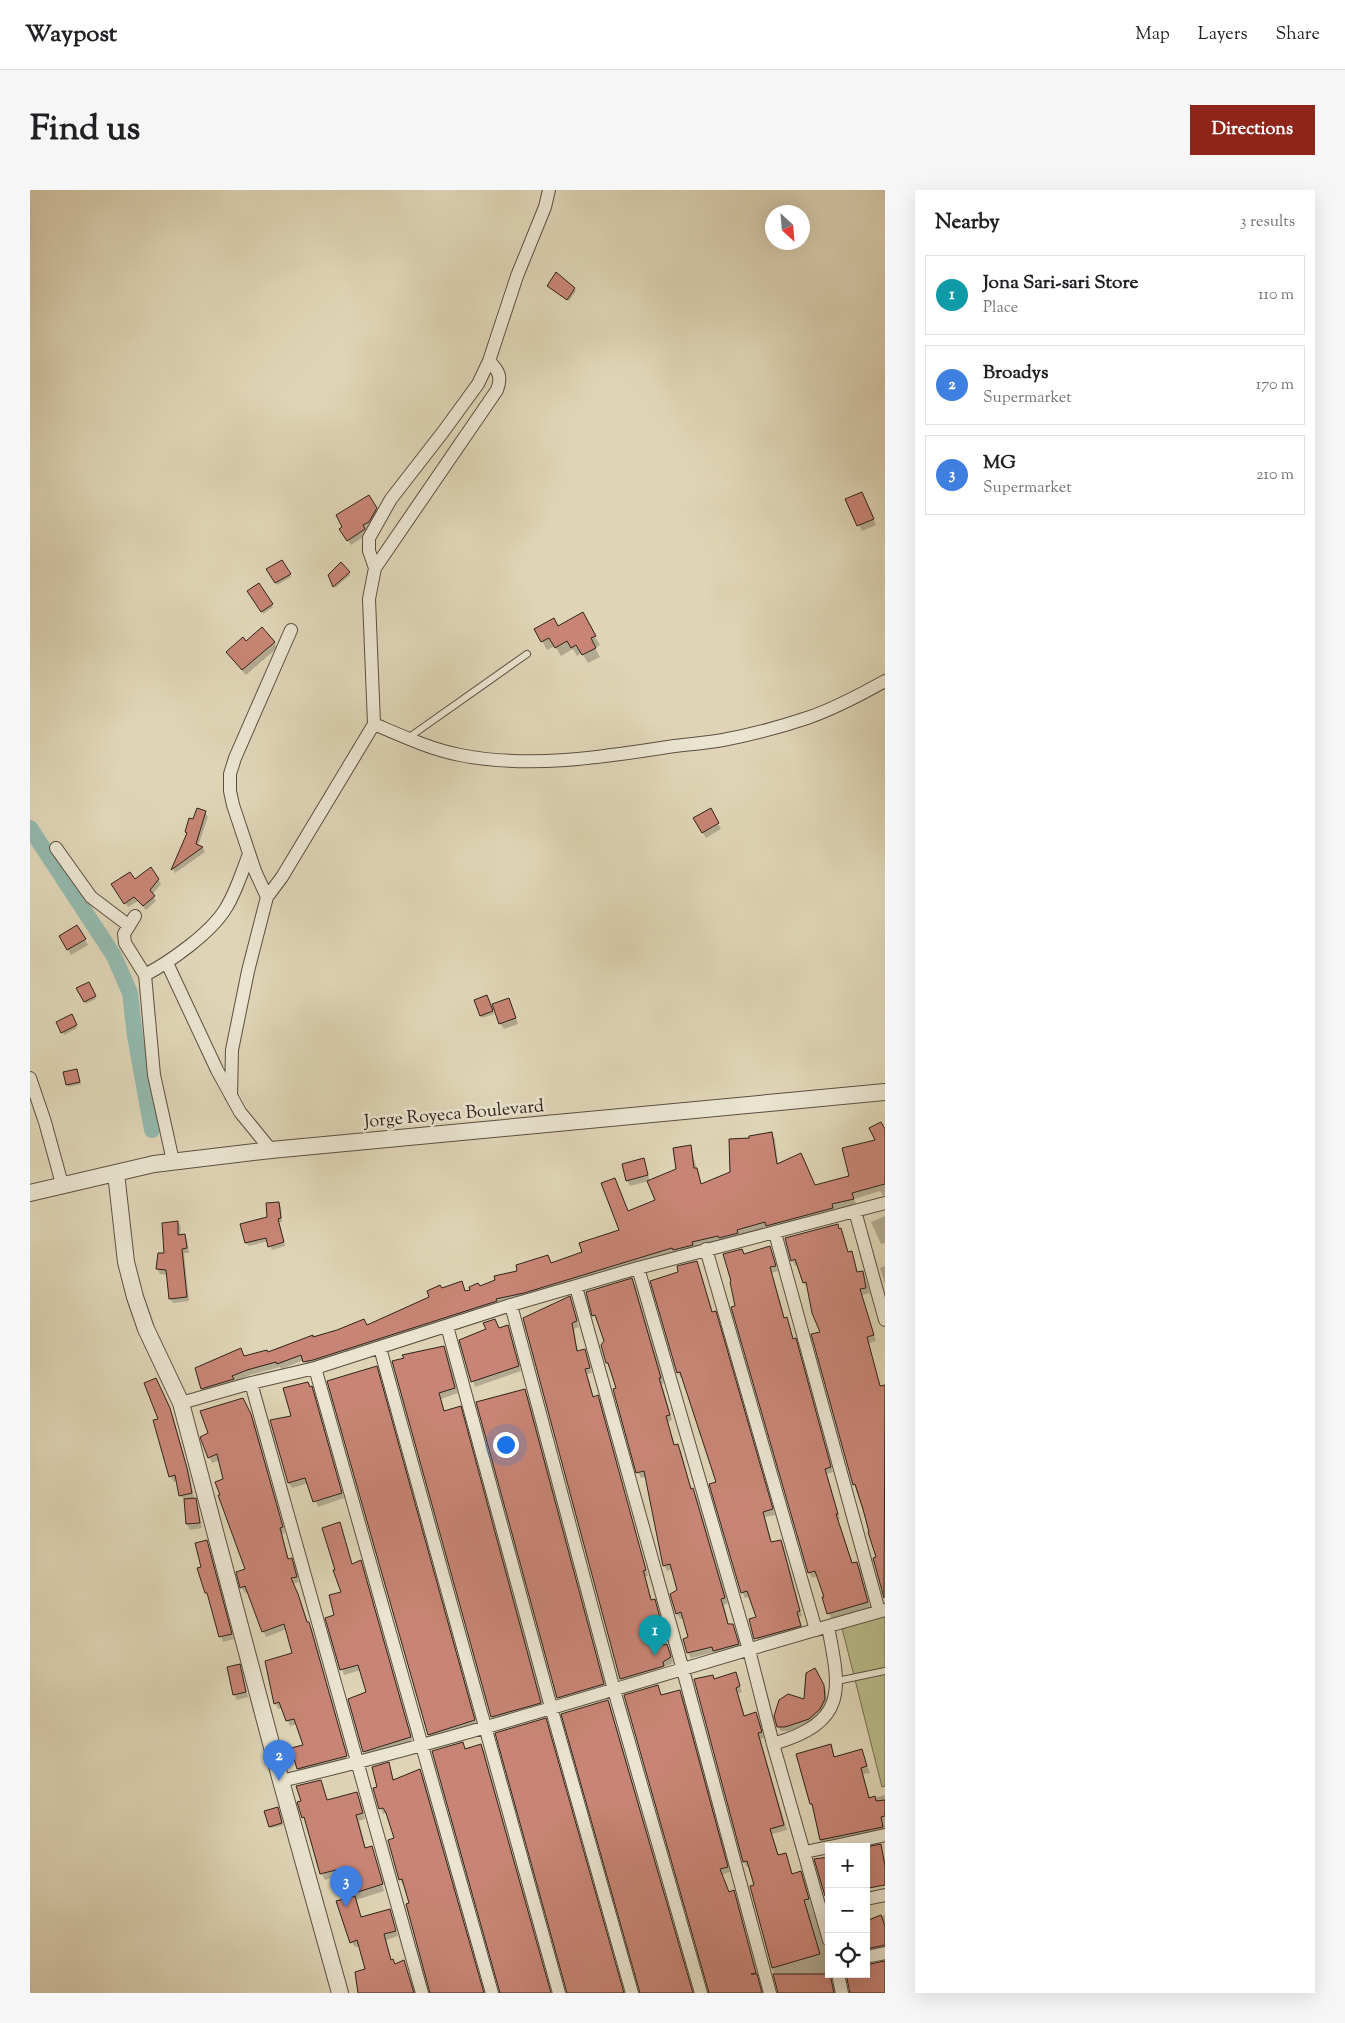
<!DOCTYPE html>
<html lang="en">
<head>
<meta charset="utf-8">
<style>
  body { margin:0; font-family:"Sorts Mill Goudy",serif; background:#f6f6f6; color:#202124 }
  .controls { position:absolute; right:15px; bottom:15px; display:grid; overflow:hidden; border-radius:0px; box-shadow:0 5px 20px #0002 }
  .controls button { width:45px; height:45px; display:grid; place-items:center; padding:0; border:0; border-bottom:1px solid #e0e0e0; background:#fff; color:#202124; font:25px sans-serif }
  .compass { position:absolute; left:735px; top:15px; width:45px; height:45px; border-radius:50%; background:#fff; box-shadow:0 5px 20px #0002; rotate:154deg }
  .you { position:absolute; left:475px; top:1254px; width:18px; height:18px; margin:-12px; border:4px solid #fff; border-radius:50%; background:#1a73e8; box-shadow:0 0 0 8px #1a73e833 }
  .badge { display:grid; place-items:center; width:32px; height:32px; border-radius:50%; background:#8f2418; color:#fff; font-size:16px; font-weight:700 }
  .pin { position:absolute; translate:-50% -41px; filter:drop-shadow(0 1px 2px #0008) }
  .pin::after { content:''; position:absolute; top:26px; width:18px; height:15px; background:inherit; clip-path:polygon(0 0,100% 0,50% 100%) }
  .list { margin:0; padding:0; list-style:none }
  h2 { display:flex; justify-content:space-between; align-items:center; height:65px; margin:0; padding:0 20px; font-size:21px }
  h2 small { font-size:16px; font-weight:400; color:#757577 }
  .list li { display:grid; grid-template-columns:32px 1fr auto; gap:15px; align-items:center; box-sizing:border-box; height:80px; margin:0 10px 10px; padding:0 10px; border:1px solid #e0e0e0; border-radius:0px }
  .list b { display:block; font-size:19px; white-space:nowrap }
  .list p { margin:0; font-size:16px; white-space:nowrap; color:#757577 }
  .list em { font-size:16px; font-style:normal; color:#757577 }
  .icon { flex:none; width:28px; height:28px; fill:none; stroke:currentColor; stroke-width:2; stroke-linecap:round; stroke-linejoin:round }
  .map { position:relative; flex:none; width:855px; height:1803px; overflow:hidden; border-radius:0px }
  header { display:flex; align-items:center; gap:30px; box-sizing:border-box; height:70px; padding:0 25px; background:#fff; border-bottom:1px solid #e0e0e0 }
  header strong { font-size:24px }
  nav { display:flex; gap:28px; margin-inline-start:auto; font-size:18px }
  .intro { display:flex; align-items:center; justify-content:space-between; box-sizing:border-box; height:120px; padding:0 30px }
  h1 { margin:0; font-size:35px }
  .button { padding:12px 22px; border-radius:0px; background:#8f2418; color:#fff; font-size:18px; font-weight:700 }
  main { display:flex; gap:30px; padding:0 30px }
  aside { flex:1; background:#fff; border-radius:0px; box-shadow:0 5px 20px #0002 }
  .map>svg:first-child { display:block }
  .green { fill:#b8bb89; stroke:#746e52 }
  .shadow { fill:#0003 }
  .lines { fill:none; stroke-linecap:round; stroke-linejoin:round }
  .canal { stroke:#93b9ae; stroke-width:16 }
  .building { fill:#c88575; stroke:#2f221a }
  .service-casing { stroke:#5b4f41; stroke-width:8 }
  .minor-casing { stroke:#5b4f41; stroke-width:14 }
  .tertiary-casing { stroke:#5b4f41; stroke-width:18 }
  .service { stroke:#eae4d0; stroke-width:6 }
  .minor { stroke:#eae4d0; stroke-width:12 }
  .tertiary { stroke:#eae4d0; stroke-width:16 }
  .labels { text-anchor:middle; stroke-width:5; stroke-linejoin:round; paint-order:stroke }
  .street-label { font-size:18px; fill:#2f221a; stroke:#eae4d0 }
</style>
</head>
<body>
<header>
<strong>Waypost</strong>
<nav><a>Map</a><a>Layers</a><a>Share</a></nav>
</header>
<div class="intro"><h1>Find us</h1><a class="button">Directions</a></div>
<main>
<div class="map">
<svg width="855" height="1803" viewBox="0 0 855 1803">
  <rect width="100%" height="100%" fill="#dfd5b6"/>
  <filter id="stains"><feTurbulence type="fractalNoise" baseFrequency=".004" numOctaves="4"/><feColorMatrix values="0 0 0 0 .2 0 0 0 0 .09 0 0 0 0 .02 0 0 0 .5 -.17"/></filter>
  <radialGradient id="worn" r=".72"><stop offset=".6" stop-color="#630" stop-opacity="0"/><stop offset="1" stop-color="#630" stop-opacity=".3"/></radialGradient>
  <path class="green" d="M855 1426V1596L852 1597 812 1438Z"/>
  <path class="shadow" d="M527 84 537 91 538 94 546 101 539 111 520 98Z
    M338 306 349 324 341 337 335 341 336 345 321 355 311 339Z
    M834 309 846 335 832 341 817 310Z
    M252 371 261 387 247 395 238 379Z
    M319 383 320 385 305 398 300 385Z
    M228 395 243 417 233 424 219 401Z
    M552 424 570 455 565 458 570 467 558 473 552 463 547 466 543 459 531 466 525 456 517 460 506 440 528 438Z
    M244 452 247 458 216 485 197 462Z
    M680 620 691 639 676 648 665 628Z
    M175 622 178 627 168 656 173 658 175 662 145 683 143 679 157 644 156 642 163 631Z
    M128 689 131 694 122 705 126 711 116 720 108 711 98 717 83 694Z
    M47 737 58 755 41 765 30 746Z
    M58 793 66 809 56 814 48 799Z
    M458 809 464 824 452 828 451 825Z
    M479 809 488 834 474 839 470 833Z
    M41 826 47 838 34 845 28 832Z
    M47 881 51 894 38 897 37 895Z
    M855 941V1008L850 1001 824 1009 826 1014 804 1020 805 1024 740 1041 738 1037 278 1177 274 1170 251 1179 250 1177 220 1185 175 1204 172 1198 214 1168 238 1163 283 1148 337 1136 401 1108 411 1099 431 1092 436 1103 554 1063 590 1041 598 1022 626 1011 619 991 600 996 597 990 613 970 620 991 648 979 660 956 672 995 701 983 720 949 742 944 745 949 748 974 785 997 820 987Z
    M249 1014 251 1017 252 1032H249L255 1056 242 1060 238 1051 219 1056 216 1053Z
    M855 1026V1053L851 1054 841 1032Z
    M148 1033 151 1037 150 1046 155 1045 157 1050 159 1063H154L159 1111 143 1113 140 1108 138 1085 130 1084 127 1079 136 1065Z
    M807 1035 813 1045 818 1063H821L824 1068 828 1083 832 1082 835 1087 840 1103 832 1105 846 1151 839 1153 851 1198 855 1196V1406L844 1369 848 1368 824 1294 791 1143 778 1098 774 1093 768 1075 765 1076 762 1070Z
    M740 1058 748 1081 742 1083 755 1129H756L759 1134 764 1150 768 1155 803 1282 797 1284 810 1329 808 1330 823 1374 826 1373 830 1379 840 1418 801 1429 788 1386 782 1388 779 1382 706 1117 714 1065Z
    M667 1072 683 1123H685L688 1128 745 1325 735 1327 742 1353 751 1351 754 1357 772 1426 769 1427 773 1441 729 1454 720 1430 728 1428 720 1406 715 1408 712 1402 687 1293 653 1188H651L648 1182 650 1082Z
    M855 1076V1094L850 1078Z
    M602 1090 605 1095 634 1193 632 1194 642 1230 638 1232 645 1256H647L651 1261 661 1300 666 1305 698 1413 694 1415 699 1435H702L705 1441 711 1460 688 1466 685 1462 661 1468 658 1463 659 1448 654 1428 650 1429 647 1423 649 1400 643 1379 637 1381 634 1375 616 1287 611 1288 608 1282 588 1198 577 1173 575 1151 568 1130 564 1125Z
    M540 1108 549 1137 544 1139 548 1162 554 1160 557 1166 562 1183 557 1184 564 1208 567 1207 570 1212 618 1386H615L616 1390 622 1411 624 1410 627 1416 632 1434 628 1435 634 1456 637 1455 640 1460 643 1473 594 1494 591 1489 494 1128Z
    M477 1136 491 1181 445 1197 431 1151Z
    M413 1157 417 1163 428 1203 411 1209 415 1222 430 1218 433 1223 514 1518 465 1532 462 1527 364 1172Z
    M346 1178 349 1183 447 1536 402 1549 398 1544Z
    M129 1196 143 1226 160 1286 164 1309 168 1315 172 1338 160 1340 157 1334 155 1311 150 1305 148 1291 144 1292 140 1286 130 1230Z
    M280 1198 284 1203 314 1308 288 1317 279 1293 262 1298 259 1293 242 1231 262 1227Z
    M494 1200 498 1206 576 1500 531 1513 528 1508Z
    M216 1215 224 1231 255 1343 252 1344 259 1370 261 1369 264 1375 269 1392 263 1394 271 1411 278 1433 282 1439 319 1572 271 1584 268 1578 274 1556 267 1534 260 1536 253 1518 248 1519 245 1513 263 1464 257 1439 236 1447 218 1402 215 1403 211 1397 216 1380 190 1270 182 1273 175 1259Z
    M309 1334 322 1375 330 1372 333 1376 383 1552 337 1567 319 1510 338 1503 331 1480 314 1485 297 1429 306 1426 313 1403Z
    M176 1352 179 1357 204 1449 193 1452 180 1408 177 1403 173 1378Z
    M209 1476 212 1481 218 1507 207 1510 204 1504Z
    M705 1484 712 1502 708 1503 715 1527 726 1524 729 1529 734 1548 730 1549 757 1640 742 1644 749 1666 755 1664 763 1685 770 1683 773 1688 795 1758H799V1784H805L802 1791 805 1803H749L721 1697 725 1695 720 1677H717L714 1672 665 1490 683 1486 685 1490Z
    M787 1484 796 1501 797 1513 792 1524 781 1533 758 1541H751L748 1536 775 1510Z
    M627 1496 632 1506 649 1502 653 1507 700 1682 692 1685 699 1703 703 1702 706 1707 732 1803H679Z
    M578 1511 581 1517 663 1803H610Z
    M515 1530 518 1535 594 1803H538Z
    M433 1553 436 1560 451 1556 454 1561 521 1803H471Z
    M800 1556 805 1568 832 1561 840 1583 833 1584 840 1609 855 1605V1644L793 1657 790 1650 788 1643 790 1642 784 1620 781 1614Z
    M359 1574 364 1591 390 1581 393 1586 454 1803H401L381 1714 375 1694 373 1695 370 1689 365 1649 357 1623 353 1624 351 1620 360 1617Z
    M290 1591 298 1611 327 1604 330 1610 335 1629 329 1631 336 1659 342 1657 344 1662H343L354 1701 326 1710 332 1728 359 1720 368 1746 356 1750 361 1771 365 1775 374 1771 385 1803H332L336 1780 330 1756 325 1757 322 1752 318 1709 310 1685 295 1690 292 1684 277 1632 273 1627V1612Z
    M249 1621 253 1635 241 1638 240 1636Z
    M850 1656 855 1669V1695L836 1699V1659Z
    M855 1725V1761L836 1765V1732Z"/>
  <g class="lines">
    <path class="canal" d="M0 638 84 766 100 803 105 846 122 940"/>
  </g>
  <path class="building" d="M526 82 545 98 537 110 517 96Z
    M832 302 844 329 827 336 815 309Z
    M339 305 347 318 339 332 333 335 335 339 317 351 309 339 312 337 306 325Z
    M252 370 261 384 245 393 236 379Z
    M311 372 320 382 303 397 298 385Z
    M229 393 243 414 231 422 217 401Z
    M553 422 566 446 561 448 566 458 552 465 546 455 541 458 537 451 525 458 519 448 511 452 504 439 524 428 528 436Z
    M232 437 245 452 212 480 196 462 213 447 216 451Z
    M167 618 176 621 166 654 173 657 141 680 157 643 155 642 159 628 163 629Z
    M681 618 689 633 672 643 663 628Z
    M121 677 129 689 120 700 125 706 113 716 104 707 94 714 81 694 100 682 105 689Z
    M47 735 56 749 37 760 29 746Z
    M59 792 66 806 54 812 46 798Z
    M457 805 463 821 450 826 444 810Z
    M479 808 486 828 469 834 462 814Z
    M42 824 47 835 31 843 26 832Z
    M47 879 50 892 36 895 33 882Z
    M851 932 855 939V994L822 1003 824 1009 802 1014 803 1018 736 1036 735 1032 707 1040 708 1043 689 1048 688 1046 662 1052 663 1055 643 1060 642 1058 494 1103 466 1109 467 1111 283 1170 273 1172 271 1165 247 1174 246 1172 217 1180 202 1186 204 1189 171 1199 165 1178 211 1158 214 1166 237 1160 238 1162 283 1145V1147L307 1140 334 1129 337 1135 399 1107 397 1101 410 1095 412 1098 432 1091 435 1101 440 1100 439 1097 448 1093 450 1096 465 1090 464 1086 487 1081 486 1075 518 1065 521 1073 552 1062 549 1053 589 1040 571 993 585 988 598 1021 625 1010 617 991 646 979 643 958 661 955 664 978H667L671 994 700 982 699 949 719 948V946L742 942 747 974 771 963 785 995 819 986 812 958 845 950 839 938Z
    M614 968 618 985 596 991 592 974Z
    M249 1012 251 1028 248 1029 254 1052 238 1057 236 1048 215 1053 210 1034 237 1027 236 1013Z
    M148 1031V1045L155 1044 157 1058 152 1059 157 1107 139 1109 136 1080 126 1079 128 1063H134L132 1033Z
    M808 1034 809 1039 811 1038 818 1062 822 1061 827 1082 833 1081 836 1098 830 1099 844 1145 837 1147 850 1196 855 1195 854 1408 843 1368 846 1367 838 1342H839L833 1319 825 1294 823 1295 781 1144 790 1142 782 1123 776 1092 773 1093 765 1069 761 1071 755 1048Z
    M740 1056 746 1076 740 1077 754 1128 757 1127 763 1149 766 1148 801 1277 795 1279 808 1324H806L822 1373 827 1372 838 1412 797 1424 792 1407H794L785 1381 778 1383 701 1117 705 1116 700 1092 701 1091 693 1064 712 1059 714 1064Z
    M667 1071 682 1122 686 1121 743 1319 733 1322 741 1352 751 1350 770 1421 767 1422 771 1436 724 1449 719 1429 726 1427 717 1401 711 1403 679 1294 686 1292 650 1182 647 1183 620 1091 648 1082 647 1076Z
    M602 1088 631 1188H629L640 1225 636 1226 644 1255 648 1254 661 1299 663 1298 695 1408 691 1409 698 1434H703L709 1454 683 1461 682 1457 657 1463 653 1449 658 1447 651 1422 646 1424 640 1404 647 1400 640 1374 633 1376 614 1281 606 1283 583 1199 586 1198 578 1173H576L571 1155 574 1151 565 1125 562 1126 556 1102Z
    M540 1106 547 1131 542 1133 547 1161 555 1159 560 1178 555 1179 563 1207 568 1205 616 1380 613 1381 614 1383 621 1410 625 1409 630 1428 626 1430 633 1455 637 1454 641 1467 633 1472 634 1476 590 1489 493 1128Z
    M465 1129 469 1138 478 1135 489 1176 441 1192 429 1150 456 1139 453 1133Z
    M414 1156 425 1198 409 1203 414 1221 431 1216 511 1513 461 1527 362 1171 374 1168 372 1165Z
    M347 1176 445 1530 398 1545 297 1191Z
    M126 1188 140 1218 157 1278 162 1303 149 1306 145 1285 139 1287 123 1230 128 1229 114 1193Z
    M278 1192 280 1197 282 1196 312 1303 283 1312 275 1288 258 1293 240 1230 261 1226 253 1198Z
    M495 1199 574 1494 527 1508 446 1212Z
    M213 1208 221 1224 253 1337 250 1338 258 1369 262 1368 267 1387 261 1388 268 1404 277 1432H279L317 1566 267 1579 261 1558 273 1555 264 1529 256 1531 249 1512 244 1514 235 1471 262 1463 254 1434 232 1442 215 1396 210 1398 206 1382 215 1379 188 1305H190L185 1292 193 1289 187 1264 178 1268 170 1247 178 1243 170 1221Z
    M166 1308 170 1333 156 1334 154 1309Z
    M310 1332 322 1374 331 1370 381 1547 333 1562 318 1509 336 1502 328 1475 310 1480 295 1428 304 1425 299 1405 311 1402 303 1380H305L292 1338Z
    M177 1350 202 1444 189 1447 177 1403H175L167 1378 171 1377 165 1353Z
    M210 1474 216 1502 203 1505 197 1477Z
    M785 1478 794 1495 795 1509 790 1519 779 1529 755 1537H747L744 1526 749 1510 758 1504 774 1509 776 1483Z
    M706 1482 710 1496 706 1498 714 1526 726 1522 732 1542 728 1543 754 1635 740 1639 748 1665 756 1663 762 1684 771 1681 779 1709 774 1710 790 1764 742 1778 720 1696 724 1695 717 1671 713 1672 664 1489 683 1485 684 1489Z
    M628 1495 631 1505 650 1500 698 1677 690 1679 699 1702 704 1700 726 1783 721 1784H727L732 1803H679L594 1505Z
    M578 1510 663 1803H610L531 1524Z
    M516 1528 594 1803H537L465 1543Z
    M433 1552 435 1559 451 1554 521 1803H470L402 1561Z
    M801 1554 804 1567 832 1559 837 1576 831 1578 839 1608 845 1606 846 1611 855 1610V1626L851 1627 853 1637 790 1650 782 1614H780L766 1564Z
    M359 1572 363 1590 390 1579 454 1803H400L376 1714 379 1713 372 1689 369 1690 358 1650 364 1648 356 1623 353 1618 349 1619 343 1598 347 1597 342 1577Z
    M291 1590 297 1610 327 1602 333 1623 326 1625 335 1658 342 1656 353 1694 315 1706 306 1680 290 1684 274 1627 272 1628 267 1612 271 1611 266 1596Z
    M248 1617 252 1633 239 1637 234 1621Z
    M851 1654 855 1676V1695L839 1698 836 1680V1657Z
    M799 1667V1705L795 1706 784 1669Z
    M325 1706 331 1727 360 1719 366 1741 354 1744 361 1770 363 1769 365 1774 374 1770 384 1803H328L325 1782 335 1779 327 1750 320 1753 306 1711Z
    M851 1725 855 1736V1755L836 1759V1731Z
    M855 1771V1803H820L816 1784H838L836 1775Z
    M743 1784H800L804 1803H748Z"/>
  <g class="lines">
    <defs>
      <path id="service" d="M378 548 497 464
        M807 1491 855 1481"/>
      <path id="minor" d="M345 378 339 361V348L361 309 413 242 448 194 459 171 487 86 515 17 519 0
        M344 534C372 546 400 559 430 565 500 579 574 567 644 556 660 554 676 553 693 550 720 545 750 537 777 528 804 519 830 505 855 491
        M26 658 61 707 98 735
        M237 707 225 681 203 615 200 601V584L205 568 261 440
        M105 726 94 744 95 753 115 785 124 885 143 971
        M137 773 187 880 210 922 241 960
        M115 785C141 771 181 743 196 718 206 702 212 682 219 664
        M0 888 15 932 32 994
        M201 906 202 860 218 781 237 707 252 687 344 534 339 409 345 378 467 200C472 187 469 181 459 171
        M825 1021 855 1130
        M745 1043 849 1421
        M676 1059 786 1440
        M608 1078 719 1460 743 1554 799 1750
        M546 1097 653 1480 740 1803
        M481 1115 584 1500 671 1803
        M417 1136 521 1517 602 1803
        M350 1158 529 1803
        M285 1178 462 1803
        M221 1193 392 1803
        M151 1213 221 1193 285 1178 481 1115 608 1078 855 1013
        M743 1554C817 1532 811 1502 798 1437
        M251 1591C455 1543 654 1476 855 1420
        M800 1657 855 1645
        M775 1662 799 1657
        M836 1709 855 1705
        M836 1767 855 1763
        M808 1784 812 1803"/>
      <path id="tertiary" d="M86 983 96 1072 105 1107 116 1139 151 1213 251 1591 310 1803
        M0 1003 124 974 241 960 855 902"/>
    </defs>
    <use href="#service" class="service-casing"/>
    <use href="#minor" class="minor-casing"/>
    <use href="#tertiary" class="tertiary-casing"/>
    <use href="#service" class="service"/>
    <use href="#minor" class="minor"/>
    <use href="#tertiary" class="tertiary"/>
  </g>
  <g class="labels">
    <g class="street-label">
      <text transform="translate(424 923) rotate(-5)" y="6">Jorge Royeca Boulevard</text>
    </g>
  </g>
  <rect width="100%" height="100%" filter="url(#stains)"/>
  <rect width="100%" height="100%" fill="url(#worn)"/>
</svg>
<div class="controls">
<button>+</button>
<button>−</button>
<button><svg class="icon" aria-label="locate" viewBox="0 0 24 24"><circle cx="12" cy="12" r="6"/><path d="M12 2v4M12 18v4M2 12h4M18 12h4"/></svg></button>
</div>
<svg class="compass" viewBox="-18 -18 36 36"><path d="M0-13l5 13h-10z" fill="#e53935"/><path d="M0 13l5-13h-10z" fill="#757577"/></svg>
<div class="you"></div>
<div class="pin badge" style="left:625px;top:1466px;background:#0f9aa8">1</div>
<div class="pin badge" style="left:249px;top:1591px;background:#3f7fe0">2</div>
<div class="pin badge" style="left:316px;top:1717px;background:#3f7fe0">3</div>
</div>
<aside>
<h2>Nearby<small>3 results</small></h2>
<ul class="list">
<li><span class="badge" style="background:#0f9aa8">1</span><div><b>Jona Sari-sari Store</b><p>Place</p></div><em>110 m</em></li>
<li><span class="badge" style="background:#3f7fe0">2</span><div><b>Broadys</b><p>Supermarket</p></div><em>170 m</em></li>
<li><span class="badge" style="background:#3f7fe0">3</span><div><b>MG</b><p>Supermarket</p></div><em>210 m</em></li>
</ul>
</aside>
</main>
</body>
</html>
